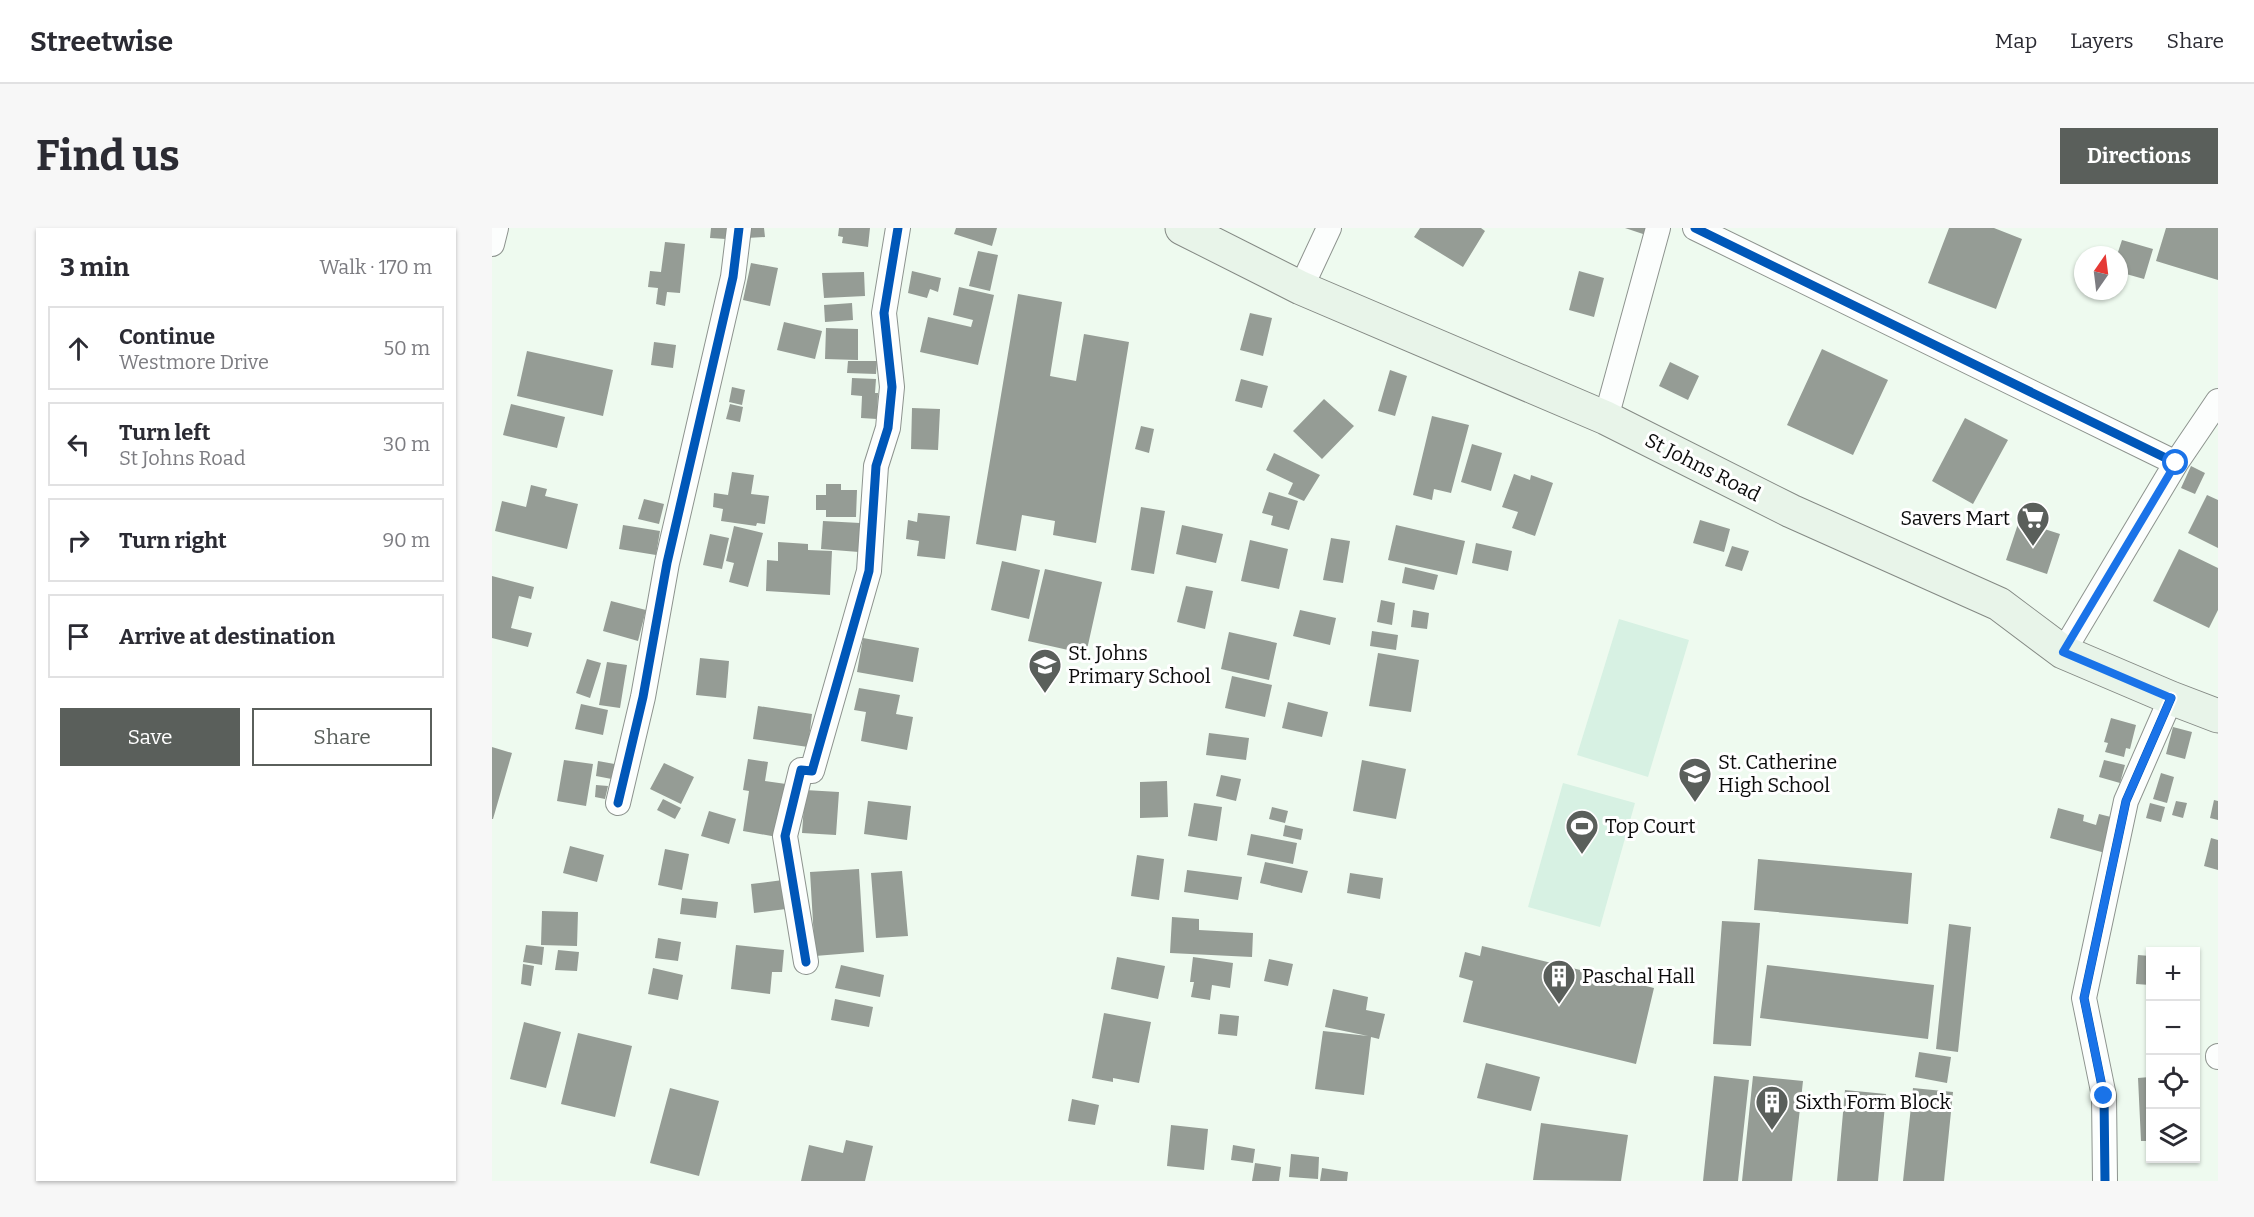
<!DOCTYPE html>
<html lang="en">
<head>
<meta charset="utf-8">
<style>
  body { margin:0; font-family:Bitter,serif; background:#f7f7f7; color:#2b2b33 }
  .controls { position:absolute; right:18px; bottom:18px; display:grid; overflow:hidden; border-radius:0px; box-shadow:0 2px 4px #0004 }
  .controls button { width:54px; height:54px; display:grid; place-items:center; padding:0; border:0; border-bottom:2px solid #e1e1e2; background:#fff; color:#2b2b33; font:30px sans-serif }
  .compass { position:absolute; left:1582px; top:18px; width:54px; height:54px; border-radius:50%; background:#fff; box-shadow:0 2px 4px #0004; rotate:14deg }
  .stop { position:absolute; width:18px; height:18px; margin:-14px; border:4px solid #1a73e8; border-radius:50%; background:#fff }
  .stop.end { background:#1a73e8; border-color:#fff; box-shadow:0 2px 6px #0008 }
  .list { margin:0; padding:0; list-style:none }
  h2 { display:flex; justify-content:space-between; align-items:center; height:78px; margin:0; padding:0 24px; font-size:26px }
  h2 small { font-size:20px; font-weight:400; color:#7c7c81 }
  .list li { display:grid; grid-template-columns:39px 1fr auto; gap:18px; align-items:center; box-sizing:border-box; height:84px; margin:0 12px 12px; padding:0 12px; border:2px solid #e1e1e2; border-radius:0px }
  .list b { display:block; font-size:22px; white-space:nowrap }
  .list p { margin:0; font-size:20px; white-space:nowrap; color:#7c7c81 }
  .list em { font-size:20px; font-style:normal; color:#7c7c81 }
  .actions { display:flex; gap:12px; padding:18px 24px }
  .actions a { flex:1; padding:14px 0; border:2px solid #5a5f5b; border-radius:0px; text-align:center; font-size:21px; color:#5a5f5b }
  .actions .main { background:#5a5f5b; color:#fff }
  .icon { flex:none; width:33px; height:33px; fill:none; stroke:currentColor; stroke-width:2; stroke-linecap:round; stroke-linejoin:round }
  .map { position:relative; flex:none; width:1726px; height:953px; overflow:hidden; border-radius:0px }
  header { display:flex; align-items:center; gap:36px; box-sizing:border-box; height:84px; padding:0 30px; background:#fff; border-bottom:2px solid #e1e1e2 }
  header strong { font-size:28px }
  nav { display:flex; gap:33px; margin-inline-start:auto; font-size:21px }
  .intro { display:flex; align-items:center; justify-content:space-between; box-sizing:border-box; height:144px; padding:0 36px }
  h1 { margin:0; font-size:42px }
  .button { padding:15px 27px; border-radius:0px; background:#5a5f5b; color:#fff; font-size:21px; font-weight:700 }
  main { display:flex; gap:36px; padding:0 36px }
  aside { flex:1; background:#fff; border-radius:0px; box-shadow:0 2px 4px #0004 }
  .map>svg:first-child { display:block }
  .pitch { fill:#d7f1e3 }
  .building { fill:#959c95 }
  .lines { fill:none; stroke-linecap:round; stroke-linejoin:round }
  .minor-casing { stroke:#8d938e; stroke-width:26 }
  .secondary-casing { stroke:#848984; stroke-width:35 }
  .minor { stroke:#fcfefd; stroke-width:24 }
  .secondary { stroke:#e8f4e9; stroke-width:33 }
  .cycleway-casing { stroke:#fff; stroke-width:13 }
  .cycleway { stroke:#0057b8; stroke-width:9 }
  .route { stroke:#1a73e8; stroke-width:8 }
  .labels { text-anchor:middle; stroke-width:6; stroke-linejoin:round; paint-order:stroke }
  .street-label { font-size:20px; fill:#0b0b0b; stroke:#fff }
  .poi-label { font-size:20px; fill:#0b0b0b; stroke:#fff; text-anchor:start }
</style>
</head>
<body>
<header>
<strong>Streetwise</strong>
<nav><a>Map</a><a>Layers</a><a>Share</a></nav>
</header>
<div class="intro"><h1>Find us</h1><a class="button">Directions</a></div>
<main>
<aside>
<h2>3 min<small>Walk · 170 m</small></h2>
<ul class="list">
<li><svg class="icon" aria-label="ahead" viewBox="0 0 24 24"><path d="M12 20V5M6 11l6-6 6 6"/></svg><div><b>Continue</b><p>Westmore Drive</p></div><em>50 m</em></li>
<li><svg class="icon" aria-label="left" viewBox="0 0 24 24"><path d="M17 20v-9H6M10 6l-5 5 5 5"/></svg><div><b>Turn left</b><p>St Johns Road</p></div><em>30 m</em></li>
<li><svg class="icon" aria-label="right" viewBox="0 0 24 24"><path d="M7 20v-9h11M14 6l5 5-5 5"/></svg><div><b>Turn right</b></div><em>90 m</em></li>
<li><svg class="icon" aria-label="arrive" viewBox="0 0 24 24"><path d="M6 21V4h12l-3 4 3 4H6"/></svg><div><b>Arrive at destination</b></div></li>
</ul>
<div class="actions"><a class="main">Save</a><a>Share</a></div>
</aside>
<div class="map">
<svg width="1726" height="953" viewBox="0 0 1726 953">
  <rect width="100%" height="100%" fill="#eefaef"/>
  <path class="pitch" d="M1127 391 1197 412 1156 549 1085 527Z
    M1071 555 1143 575 1108 699 1036 679Z"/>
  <path class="building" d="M219 0H234V11L218 10Z
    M254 0H272L273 9 255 10Z
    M347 0H378L376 19 350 15 351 9 346 8Z
    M464 0H505L500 18 462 6Z
    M928 0H989L993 3 971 39 922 9Z
    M1133 0H1156L1154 7Z
    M1457 0H1502L1530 11 1504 81 1436 55Z
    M1674 0H1726V52L1664 33Z
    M1630 12 1661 21 1652 51 1627 44V27H1625Z
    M173 14 193 16 188 65 175 64 173 78 164 76 166 60 156 59 158 43 169 44Z
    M486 23 506 27 498 63 477 58Z
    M259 35 286 40 278 78 251 72Z
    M420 43 449 50 446 64 438 61 435 70 416 65Z
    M1087 43 1112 50 1102 89 1077 82Z
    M372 44 373 68 332 70 330 45Z
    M467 59 502 67 486 137 428 124 436 89 479 99 481 92 461 87Z
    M526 66 570 74 558 148 584 153 592 106 637 114 604 315 561 307 563 293 530 287 524 323 484 316Z
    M360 75 361 92 333 94 332 77Z
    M758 85 780 90 771 128 748 122Z
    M292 94 330 103 323 131 285 122Z
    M334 100 366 101V132L333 131Z
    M162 114 184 117 181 140 159 137Z
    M1330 121 1396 152 1361 227 1295 197Z
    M35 123 121 142 111 188 25 168Z
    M356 133H385L384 146 355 145Z
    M1178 134 1207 148 1196 172 1167 158Z
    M898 142 915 148 903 188 886 183Z
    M360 150 384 151 383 165H386L385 191 369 190 370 168 359 167Z
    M749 151 776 158 770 180 743 173Z
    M240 159 253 162 250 177 237 174Z
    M832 171 862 198 830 231 801 203Z
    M19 176 73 189 65 220 11 207Z
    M238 176 251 179 248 194 234 191Z
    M420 180 448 181 446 222 419 221Z
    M940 188 977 197 959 265 942 261 940 272 921 267Z
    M1473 190 1516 212 1481 276 1440 253Z
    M649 198 662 201 657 225 643 221Z
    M980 216 1010 225 999 263 969 254Z
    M782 225 828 247 812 273 796 266 801 255 774 242Z
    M1699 238 1713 245 1703 266 1689 260Z
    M240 244 262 247 259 266 277 268 273 296 265 295 264 298 229 293 231 281 221 279 222 265 236 267Z
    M1022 246 1038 252 1039 247 1061 255 1043 308 1020 300 1026 284 1010 279Z
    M334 256H349V262H365L364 289H334V282H324V267H334Z
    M39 257 55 261 53 268 86 276 75 321 3 303 10 273 34 279Z
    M777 264 806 273 797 302 779 297 781 288 770 285Z
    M1715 267 1726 272V320L1696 305Z
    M152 271 172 276 167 296 146 291Z
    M649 279 673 283 662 346 639 342Z
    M426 285 458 288 453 331 425 328 427 313 414 311 416 292 425 294Z
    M1208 292 1238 301 1232 324 1201 315Z
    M331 293 368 295 367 324 329 321Z
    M1527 293 1568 306 1555 346 1514 332Z
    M131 297 168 303 164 327 127 321Z
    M690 297 731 306 724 335 684 326Z
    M904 297 973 313 965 347 896 332Z
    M242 298 271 305 256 359 237 354 242 335 234 333Z
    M218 306 237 310 230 341 211 337Z
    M839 310 858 313 851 355 831 352Z
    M758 312 796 321 787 361 749 353Z
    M286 314 316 316V322L340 323 338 367 274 363 275 332 286 333Z
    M984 315 1020 323 1016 343 980 335Z
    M1240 318 1257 323 1250 343 1233 338Z
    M1687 321 1726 340V382L1717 400 1661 373Z
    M510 333 548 342 537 391 499 382Z
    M913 339 946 347 942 362 910 355Z
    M553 341 610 354 594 426 536 413Z
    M0 348 42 359 39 371 27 368 19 400 40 405 36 419 0 410Z
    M694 358 721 363 713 401 685 394Z
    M889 372 903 375 900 397 885 394Z
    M119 373 154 382 146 413 111 403Z
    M808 382 844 390 838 417 801 408Z
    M921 382 937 385 935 401 919 399Z
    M880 403 906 407 904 422 878 418Z
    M737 404 785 415 777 452 729 441Z
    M371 410 427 420 421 454 365 444Z
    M886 425 927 432 919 484 877 478Z
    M208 430 237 433 234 470 204 467Z
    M95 431 109 435 98 470 84 465Z
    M115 434 135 437 128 480 107 477Z
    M740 448 780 457 773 489 733 480Z
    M367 460 408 467 404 486 421 489 415 522 369 513 374 484 362 482Z
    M796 474 836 484 830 509 790 500Z
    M89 476 116 482 111 507 83 501Z
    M266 478 320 486 316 519 261 511Z
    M1619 490 1644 497 1638 521 1634 520 1632 529 1613 524 1616 515 1612 514Z
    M1681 499 1700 504 1693 531 1674 526Z
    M717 505 757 510 754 532 714 527Z
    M0 519 20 525 1 591H0Z
    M256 531 276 534 273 553 294 556 285 609 251 603 257 563 251 562Z
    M72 532 101 536 94 578 65 573Z
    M870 532 914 541 904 591 861 583Z
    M1612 532 1633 537 1628 555 1607 549Z
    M106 533 128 537 125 552 104 548Z
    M172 535 202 549 189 576 158 561Z
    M1669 545 1682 549 1675 575 1661 571Z
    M729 547 749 551 744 573 724 568Z
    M675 553 676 589 648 590V554Z
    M104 557 116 558 113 571 103 569Z
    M313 562 347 564 344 607 310 605Z
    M171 571 189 580 183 591 165 582Z
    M1722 572 1726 573V592L1718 590Z
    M376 573 419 578 415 612 372 606Z
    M1684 573 1695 575 1691 590 1680 587Z
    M702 575 730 579 725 613 696 608Z
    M1658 575 1673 579 1669 594 1654 590Z
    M780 579 796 583 793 595 777 591Z
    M1566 580 1592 587 1591 593 1604 597 1607 586 1627 591 1617 626 1558 610Z
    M217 583 244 591 237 616 209 608Z
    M793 597 811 601 809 612 791 608Z
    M759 606 805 615 801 636 755 627Z
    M1719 610 1726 612V642L1712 638Z
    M78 618 112 627 105 654 71 645Z
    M173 621 197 626 190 662 166 657Z
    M645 627 672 631 667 672 639 668Z
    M1266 631 1420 645 1416 696 1262 682Z
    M773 634 816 643 810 665 768 655Z
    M367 641 372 724 323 728 318 644Z
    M695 642 750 649 746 672 692 664Z
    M410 643 416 708 384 710 379 645Z
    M858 645 891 650 888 671 855 665Z
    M291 652 294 681 262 685 259 656Z
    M190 670 226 674 224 690 188 686Z
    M50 683 86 684 85 718 49 717Z
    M680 689 707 691V702L761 705 760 729 678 725Z
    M1230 693 1268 695 1259 818 1221 816Z
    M1457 696 1479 699 1466 824 1444 821Z
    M166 710 189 714 186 733 163 730Z
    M34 717 52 719 50 737 31 734Z
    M244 717 292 722 290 744H280L278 766 239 761Z
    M990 718 1162 760 1144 836 971 794 981 753 967 749 973 724 988 728Z
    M66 722 87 724 85 743 63 742Z
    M1646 727 1658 728V757L1644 756Z
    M625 729 673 738 666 771 619 761Z
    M701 729 741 735 738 760 720 757 718 772 699 769 702 754H698Z
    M777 731 801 736 796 758 772 753Z
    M31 736 42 738 39 758 29 756Z
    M349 737 392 747 388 769 343 760Z
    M1275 737 1442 757 1436 811 1268 790Z
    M161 740 191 747 186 772 156 766Z
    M841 761 876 769 874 782 893 786 887 811 879 809 872 867 823 861 831 803 876 808 833 799Z
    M343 771 381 779 377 799 339 792Z
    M612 785 659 794 647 855 621 850V854L600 850Z
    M728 786 747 788 745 808 726 806Z
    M32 794 69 804 54 860 18 851Z
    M86 805 140 818 123 889 69 876Z
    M1427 824 1459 829 1455 855 1423 849Z
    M994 835 1048 849 1039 883 985 870Z
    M1222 848 1257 852 1246 953H1211Z
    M1261 848 1311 853 1300 953H1250Z
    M1658 849V913H1649L1646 850Z
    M178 860 227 873 207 948 158 935Z
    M1421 860 1461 864 1452 953H1411Z
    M1353 862 1394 866 1386 953H1345Z
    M580 871 607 877 603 897 576 893Z
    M1049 895 1136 907 1129 953 1041 952Z
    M679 897 716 901 712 942 675 938Z
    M354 912 381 918 373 953H309L317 917 351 925Z
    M741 917 763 921 761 935 739 932Z
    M799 926 827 929 826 951 797 949Z
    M763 935 789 939 787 953H760Z
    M830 940 856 944 855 953H828Z"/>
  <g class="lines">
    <defs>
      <path id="minor" d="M1203 0 1684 235
        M0 16 4 0
        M809 60 837 0
        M1114 190 1166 0
        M1571 424 1684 235 1726 173
        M126 575 151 469 175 335 241 49 247 0
        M314 734 293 608 309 542 320 543 377 343 384 238 396 200 400 159 392 85 406 0
        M1726 828V829
        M1613 953 1612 868 1592 770 1634 573 1679 470"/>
      <path id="secondary" d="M690 0 809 60 1114 190 1299 283 1507 376 1571 424 1679 470 1726 488"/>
    </defs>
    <use href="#minor" class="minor-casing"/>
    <use href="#secondary" class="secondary-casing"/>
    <use href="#minor" class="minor"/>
    <use href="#secondary" class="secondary"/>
    <defs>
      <path id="cycleway" d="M1203 0 1684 235
        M126 575 151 469 175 335 241 49 247 0
        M314 734 293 608 309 542 320 543 377 343 384 238 396 200 400 159 392 85 406 0
        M1613 953 1612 868 1592 770 1634 573 1679 470"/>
    </defs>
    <use href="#cycleway" class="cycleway-casing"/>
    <use href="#cycleway" class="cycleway"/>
  </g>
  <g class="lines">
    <path class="route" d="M1612 868 1592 770 1634 573 1679 470 1571 424 1684 235"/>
  </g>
  <defs>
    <symbol id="supermarket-pin" viewBox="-11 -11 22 30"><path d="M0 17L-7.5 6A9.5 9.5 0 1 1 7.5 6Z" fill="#5a5f5b" stroke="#fff"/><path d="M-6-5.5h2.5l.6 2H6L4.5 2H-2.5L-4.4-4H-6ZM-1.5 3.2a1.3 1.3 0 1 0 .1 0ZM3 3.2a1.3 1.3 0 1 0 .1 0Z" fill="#fff"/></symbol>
    <symbol id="school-pin" viewBox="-11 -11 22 30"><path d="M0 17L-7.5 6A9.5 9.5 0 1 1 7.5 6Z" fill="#5a5f5b" stroke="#fff"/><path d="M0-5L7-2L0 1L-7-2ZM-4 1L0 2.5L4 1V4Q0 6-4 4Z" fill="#fff"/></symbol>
    <symbol id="stadium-pin" viewBox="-11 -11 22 30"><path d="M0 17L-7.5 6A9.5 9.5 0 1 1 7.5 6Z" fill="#5a5f5b" stroke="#fff"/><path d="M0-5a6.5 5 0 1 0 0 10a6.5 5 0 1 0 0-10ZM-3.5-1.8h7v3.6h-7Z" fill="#fff"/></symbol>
    <symbol id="building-pin" viewBox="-11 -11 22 30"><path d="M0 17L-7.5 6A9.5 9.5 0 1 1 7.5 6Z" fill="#5a5f5b" stroke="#fff"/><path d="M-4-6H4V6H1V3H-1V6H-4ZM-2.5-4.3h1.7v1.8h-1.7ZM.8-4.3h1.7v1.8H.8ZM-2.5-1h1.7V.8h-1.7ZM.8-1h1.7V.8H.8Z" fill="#fff"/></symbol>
  </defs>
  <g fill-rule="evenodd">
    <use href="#supermarket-pin" x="1522" y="271" width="38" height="52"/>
    <use href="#school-pin" x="534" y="418" width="38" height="52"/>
    <use href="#school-pin" x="1184" y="527" width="38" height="52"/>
    <use href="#stadium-pin" x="1071" y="579" width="38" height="52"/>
    <use href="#building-pin" x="1048" y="729" width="38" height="52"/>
    <use href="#building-pin" x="1261" y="855" width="38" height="52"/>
  </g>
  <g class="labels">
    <g class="street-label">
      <text transform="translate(1211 239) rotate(27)" y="7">St Johns Road</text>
    </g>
    <g class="poi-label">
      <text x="1518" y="297" text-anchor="end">Savers Mart</text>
      <text x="576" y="432">St. Johns<tspan x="576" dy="23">Primary School</tspan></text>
      <text x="1226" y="541">St. Catherine<tspan x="1226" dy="23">High School</tspan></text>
      <text x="1113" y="605">Top Court</text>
      <text x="1090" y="755">Paschal Hall</text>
      <text x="1303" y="881">Sixth Form Block</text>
    </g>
  </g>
</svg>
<div class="controls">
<button>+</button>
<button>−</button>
<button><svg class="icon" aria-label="locate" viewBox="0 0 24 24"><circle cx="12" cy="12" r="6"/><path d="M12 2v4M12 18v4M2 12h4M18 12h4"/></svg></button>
<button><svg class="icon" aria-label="layers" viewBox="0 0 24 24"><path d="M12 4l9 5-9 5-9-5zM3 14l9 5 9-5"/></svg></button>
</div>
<svg class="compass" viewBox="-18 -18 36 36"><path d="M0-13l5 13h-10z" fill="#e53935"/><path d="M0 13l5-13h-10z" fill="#7c7c81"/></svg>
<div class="stop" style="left:1684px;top:235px"></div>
<div class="stop end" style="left:1612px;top:868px"></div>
</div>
</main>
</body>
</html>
